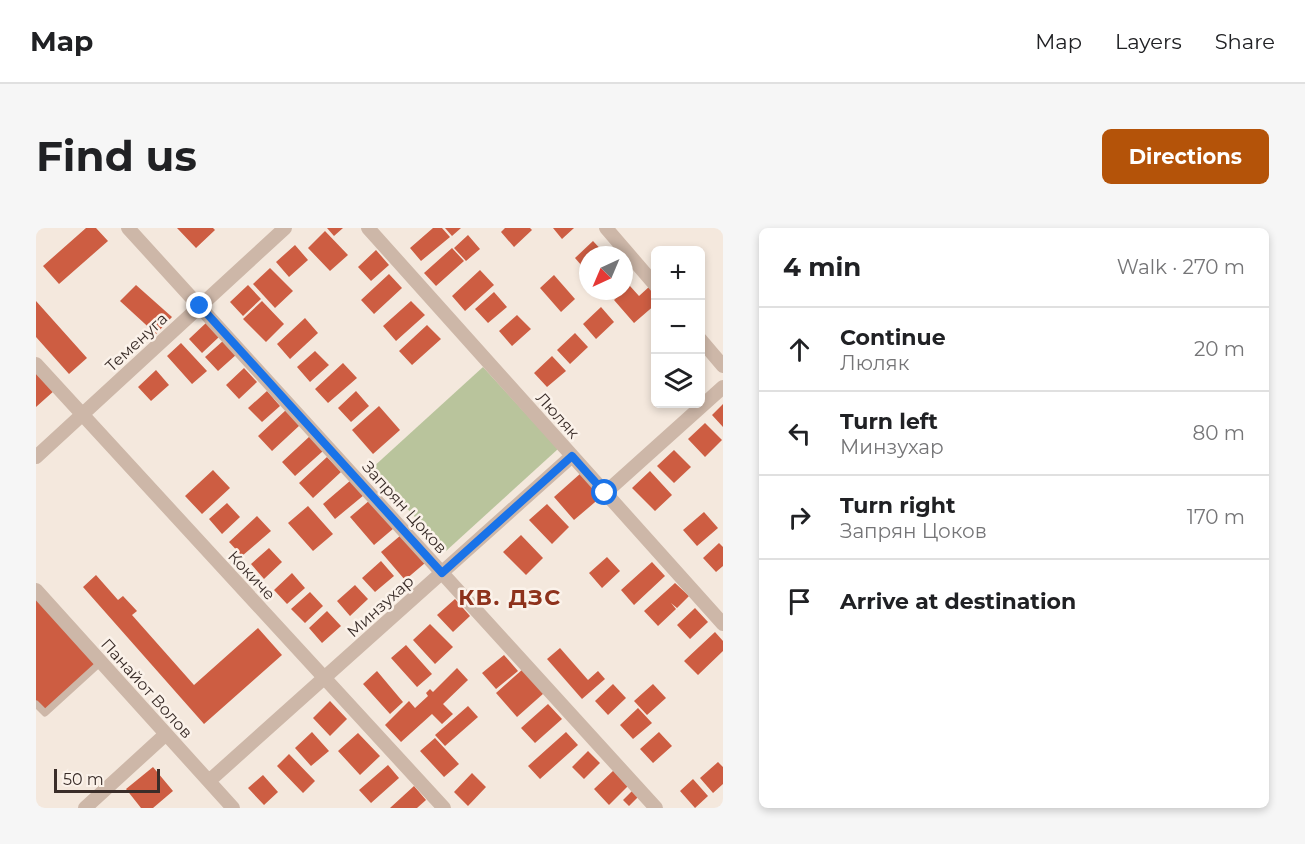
<!DOCTYPE html>
<html lang="en">
<head>
<meta charset="utf-8">
<style>
  body { margin:0; font-family:Montserrat,sans-serif; background:#f6f6f6; color:#202124 }
  .controls { position:absolute; right:18px; top:18px; display:grid; overflow:hidden; border-radius:9px; box-shadow:0 3px 9px #0003 }
  .controls button { width:54px; height:54px; display:grid; place-items:center; padding:0; border:0; border-bottom:2px solid #e0e0e0; background:#fff; color:#202124; font:30px sans-serif }
  .compass { position:absolute; left:543px; top:18px; width:54px; height:54px; border-radius:50%; background:#fff; box-shadow:0 3px 9px #0003; rotate:224deg }
  .scale { position:absolute; left:18px; bottom:15px; width:106px; box-sizing:border-box; padding-left:6px; border:3px solid #3a2d29; border-top:0; font-size:16px; line-height:21px; white-space:nowrap; color:#3a2d29; -webkit-text-stroke:4px #fbf2ea; paint-order:stroke }
  .stop { position:absolute; width:18px; height:18px; margin:-14px; border:4px solid #1a73e8; border-radius:50%; background:#fff }
  .stop.end { background:#1a73e8; border-color:#fff; box-shadow:0 2px 6px #0008 }
  .list { margin:0; padding:0; list-style:none }
  h2 { display:flex; justify-content:space-between; align-items:center; height:78px; margin:0; padding:0 24px; font-size:26px }
  h2 small { font-size:20px; font-weight:400; color:#757577 }
  .list li { display:grid; grid-template-columns:39px 1fr auto; gap:18px; align-items:center; box-sizing:border-box; height:84px; padding:0 24px; border-top:2px solid #e0e0e0 }
  .list b { display:block; font-size:22px; white-space:nowrap }
  .list p { margin:0; font-size:20px; white-space:nowrap; color:#757577 }
  .list em { font-size:20px; font-style:normal; color:#757577 }
  .icon { flex:none; width:33px; height:33px; fill:none; stroke:currentColor; stroke-width:2; stroke-linecap:round; stroke-linejoin:round }
  .map { position:relative; flex:none; width:687px; height:580px; overflow:hidden; border-radius:9px }
  header { display:flex; align-items:center; gap:36px; box-sizing:border-box; height:84px; padding:0 30px; background:#fff; border-bottom:2px solid #e0e0e0 }
  header strong { font-size:28px }
  nav { display:flex; gap:33px; margin-inline-start:auto; font-size:21px }
  .intro { display:flex; align-items:center; justify-content:space-between; box-sizing:border-box; height:144px; padding:0 36px }
  h1 { margin:0; font-size:42px }
  .button { padding:15px 27px; border-radius:9px; background:#b45309; color:#fff; font-size:21px; font-weight:700 }
  main { display:flex; gap:36px; padding:0 36px }
  aside { flex:1; background:#fff; border-radius:9px; box-shadow:0 3px 9px #0003 }
  .map>svg:first-child { display:block }
  .green { fill:#b9c49c }
  .building { fill:#cd5d42 }
  .lines { fill:none; stroke-linecap:round; stroke-linejoin:round }
  .lane { stroke:#cdb7a8; stroke-width:7 }
  .street { stroke:#cdb7a8; stroke-width:14 }
  .route { stroke:#1a73e8; stroke-width:8 }
  .labels { text-anchor:middle; stroke-width:5; stroke-linejoin:round; paint-order:stroke }
  .street-label { font-size:16px; fill:#3a2d29; stroke:#fbf2ea }
  .district-label { font-size:22px; font-weight:bold; letter-spacing:1.5px; fill:#8e321c; stroke:#fbf2ea }
</style>
</head>
<body>
<header>
<strong>Map</strong>
<nav><a>Map</a><a>Layers</a><a>Share</a></nav>
</header>
<div class="intro"><h1>Find us</h1><a class="button">Directions</a></div>
<main>
<div class="map">
<svg width="687" height="580" viewBox="0 0 687 580">
  <rect width="100%" height="100%" fill="#f4e8dd"/>
  <path class="green" d="M447 139 522 221 410 323 335 241Z"/>
  <path class="building" d="M50 0H60L72 13 23 56 7 38Z
    M141 0H177L179 2 160 20Z
    M291 0H307L298 8Z
    M397 0H406L414 9 385 33 374 20Z
    M409 0H425L416 8Z
    M469 0H494L496 2 478 19 465 4Z
    M517 0H538L526 11Z
    M289 3 312 27 294 43 272 20Z
    M432 7 444 21 430 33 418 20Z
    M557 13 570 27H552V45L539 30Z
    M259 17 272 32 253 49 240 34Z
    M416 20 428 33 400 58 388 45Z
    M340 22 353 37 335 53 322 39Z
    M234 40 257 63 239 80 217 56Z
    M444 42 458 57 429 83 416 68Z
    M353 46 366 60 338 86 325 72Z
    M518 47 539 71 525 84 504 60Z
    M100 57 136 89 120 106 84 73Z
    M212 57 225 71 207 88 194 74Z
    M594 58 603 68 614 58 620 65V76L598 95 578 72Z
    M458 64 471 79 452 95 439 81Z
    M0 73 51 130 33 146 0 109Z
    M226 73 248 96 230 114 207 91Z
    M375 73 389 87 360 113 347 98Z
    M565 79 578 94 560 111 547 96Z
    M481 87 495 101 476 118 463 103Z
    M269 90 282 105 254 131 241 116Z
    M171 94 184 108 166 125 153 111Z
    M391 97 405 111 376 137 363 123Z
    M539 105 552 119 534 136 521 122Z
    M188 112 201 126 182 143 169 129Z
    M145 115 171 143 156 156 131 128Z
    M279 123 293 137 274 154 261 139Z
    M516 128 530 143 511 159 498 145Z
    M307 135 321 150 292 175 279 161Z
    M208 140 221 154 203 171 190 157Z
    M120 142 133 157 115 173 102 159Z
    M3 144 19 162 0 179V146Z
    M231 163 244 178 226 194 212 180Z
    M320 163 333 178 315 194 302 180Z
    M687 176V199L676 187Z
    M343 178 364 202 337 226 316 202Z
    M250 182 264 197 236 223 222 208Z
    M669 195 686 212 669 229 652 211Z
    M274 208 287 223 259 248 246 234Z
    M638 222 655 239 638 255 621 238Z
    M291 229 305 244 277 270 263 255Z
    M177 242 194 260 166 286 149 268Z
    M614 243 636 267 619 283 596 260Z
    M545 245 565 269 538 292 518 269Z
    M315 252 328 267 299 291 287 276Z
    M334 272 358 300 338 317 314 289Z
    M191 275 204 289 186 306 173 291Z
    M511 276 533 299 516 316 493 292Z
    M272 278 297 306 277 323 252 295Z
    M668 284 682 300 661 318 647 302Z
    M221 288 235 303 206 328 193 314Z
    M365 307 389 335 369 352 345 324Z
    M485 307 507 330 490 347 467 324Z
    M683 315 687 319V338L680 344 667 330Z
    M233 320 246 334 228 351 215 336Z
    M571 329 584 343 566 360 553 345Z
    M345 333 358 348 339 364 326 350Z
    M616 334 629 348 598 377 585 362Z
    M256 345 269 360 251 376 238 362Z
    M60 347 82 372 87 368 101 383 96 387 158 457 222 400 246 427 168 496 47 359Z
    M639 355 653 368 641 380 635 375 640 381 622 398 608 383Z
    M319 357 332 371 314 388 301 373Z
    M0 362 65 434 9 485 0 476Z
    M274 364 287 378 269 395 255 381Z
    M419 371 434 388 417 404 401 387Z
    M659 380 672 394 654 411 641 397Z
    M291 383 305 398 286 415 273 400Z
    M394 396 417 419 399 436 377 412Z
    M679 404 687 413V423L662 447 648 433Z
    M370 417 396 446 381 459 355 430Z
    M524 420 552 452 562 443 569 451 546 471 511 431Z
    M468 427 482 443 460 461 446 445Z
    M421 440 432 452 407 476 417 486 406 496 396 486 365 514 349 497 373 473 379 480 392 468 390 465 394 461 397 464Z
    M487 441 508 465 481 489 460 465Z
    M341 443 367 474 354 486 327 456Z
    M577 456 590 470 572 487 559 473Z
    M617 456 630 470 611 487 598 473Z
    M294 473 311 491 294 508 277 490Z
    M512 476 526 491 499 515 485 500Z
    M432 478 442 489 409 518 399 507Z
    M602 480 616 495 597 511 584 497Z
    M276 504 293 523 275 538 259 520Z
    M530 504 542 517 504 551 492 538Z
    M623 504 636 518 617 535 604 521Z
    M322 505 344 528 324 547 302 523Z
    M399 510 423 536 408 549 384 523Z
    M552 523 564 535 548 551 536 539Z
    M253 526 279 553 267 565 241 538Z
    M682 534 687 539V556L677 565 664 550Z
    M352 537 363 550 335 575 323 562Z
    M117 539 137 563 117 580H105L90 561Z
    M578 542 593 557 573 577 558 561Z
    M436 545 450 559 432 578 418 564Z
    M227 547 242 564 228 577 212 560Z
    M657 551 672 568 659 580 644 563Z
    M378 558 390 572 381 580H354Z
    M599 560 604 567 593 578 587 572Z"/>
  <g class="lines">
    <path class="lane" d="M0 476 9 485 65 434"/>
    <path class="street" d="M92 0 620 580
      M332 0 687 396
      M570 0 620 58
      M664 111 687 138
      M0 136 408 580
      M0 229 249 0
      M569 265 687 159
      M0 362 197 580
      M173 553 536 228
      M49 580 130 506"/>
  </g>
  <g class="lines">
    <path class="route" d="M164 78 406 345 536 228 569 265"/>
  </g>
  <g class="labels">
    <g class="street-label">
      <text transform="translate(100 114) rotate(-43)" y="6">Теменуга</text>
      <text transform="translate(522 187) rotate(48)" y="6">Люляк</text>
      <text transform="translate(369 279) rotate(48)" y="6">Запрян Цоков</text>
      <text transform="translate(216 347) rotate(47)" y="6">Кокиче</text>
      <text transform="translate(344 378) rotate(-42)" y="6">Минзухар</text>
      <text transform="translate(111 460) rotate(48)" y="6">Панайот Волов</text>
    </g>
    <g class="district-label">
      <text x="474" y="377">КВ. ДЗС</text>
    </g>
  </g>
</svg>
<div class="controls">
<button>+</button>
<button>−</button>
<button><svg class="icon" aria-label="layers" viewBox="0 0 24 24"><path d="M12 4l9 5-9 5-9-5zM3 14l9 5 9-5"/></svg></button>
</div>
<svg class="compass" viewBox="-18 -18 36 36"><path d="M0-13l5 13h-10z" fill="#e53935"/><path d="M0 13l5-13h-10z" fill="#757577"/></svg>
<div class="scale">50 m</div>
<div class="stop" style="left:569px;top:265px"></div>
<div class="stop end" style="left:164px;top:78px"></div>
</div>
<aside>
<h2>4 min<small>Walk · 270 m</small></h2>
<ul class="list">
<li><svg class="icon" aria-label="ahead" viewBox="0 0 24 24"><path d="M12 20V5M6 11l6-6 6 6"/></svg><div><b>Continue</b><p>Люляк</p></div><em>20 m</em></li>
<li><svg class="icon" aria-label="left" viewBox="0 0 24 24"><path d="M17 20v-9H6M10 6l-5 5 5 5"/></svg><div><b>Turn left</b><p>Минзухар</p></div><em>80 m</em></li>
<li><svg class="icon" aria-label="right" viewBox="0 0 24 24"><path d="M7 20v-9h11M14 6l5 5-5 5"/></svg><div><b>Turn right</b><p>Запрян Цоков</p></div><em>170 m</em></li>
<li><svg class="icon" aria-label="arrive" viewBox="0 0 24 24"><path d="M6 21V4h12l-3 4 3 4H6"/></svg><div><b>Arrive at destination</b></div></li>
</ul>
</aside>
</main>
</body>
</html>
